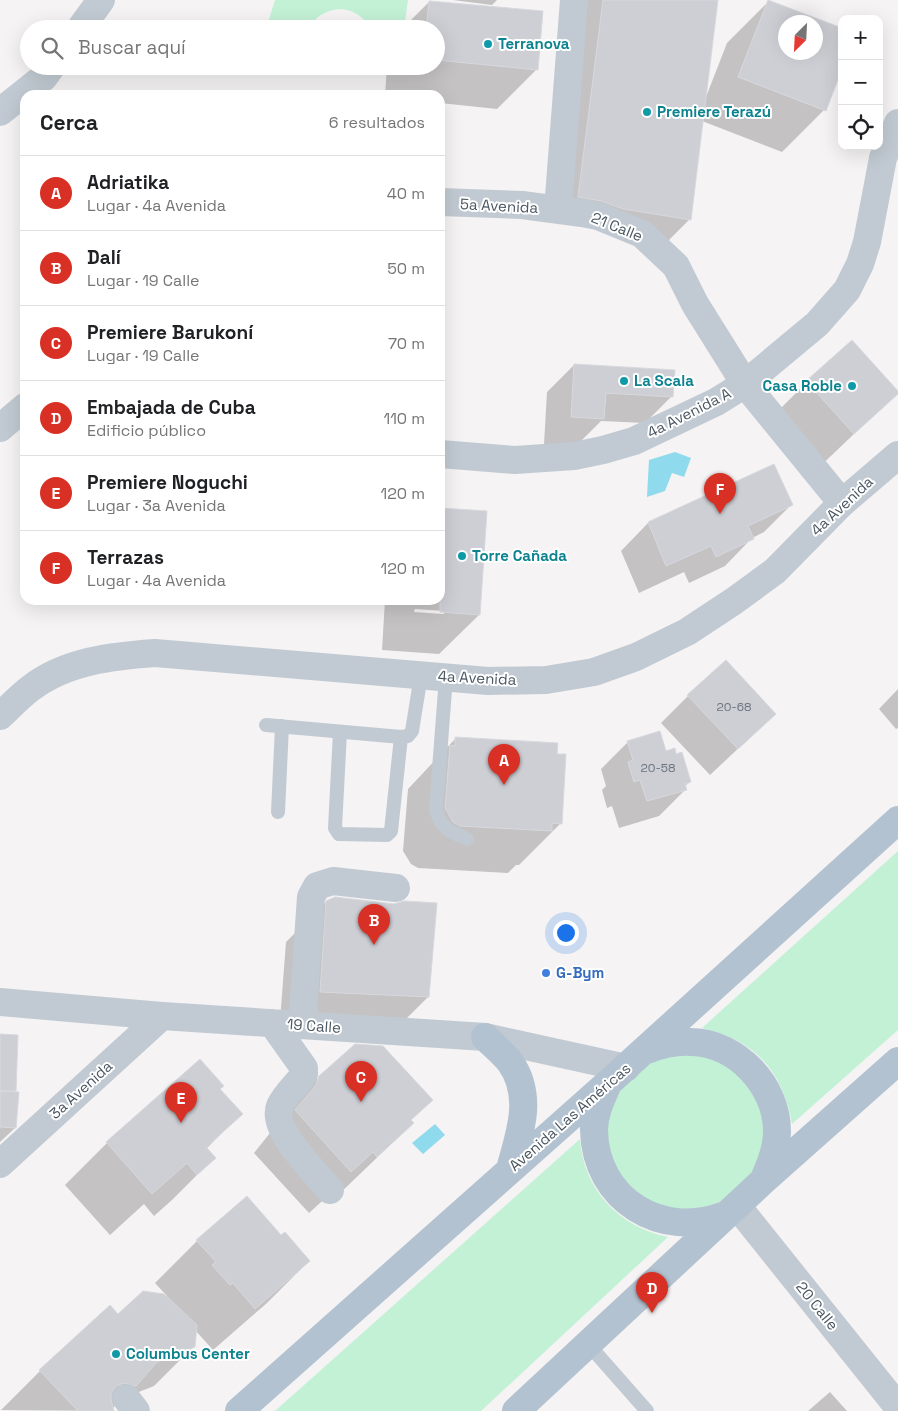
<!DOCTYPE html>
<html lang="es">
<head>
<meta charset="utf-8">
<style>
  body { margin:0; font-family:"Space Grotesk",sans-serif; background:#f2f2f2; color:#202124 }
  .controls { position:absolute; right:15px; top:15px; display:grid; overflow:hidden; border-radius:10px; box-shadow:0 5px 20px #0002 }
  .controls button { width:45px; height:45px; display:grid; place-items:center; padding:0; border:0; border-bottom:1px solid #e0e0e0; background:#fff; color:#202124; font:25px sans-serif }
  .compass { position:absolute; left:778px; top:15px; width:45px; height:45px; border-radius:50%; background:#fff; box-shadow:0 5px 20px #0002; rotate:204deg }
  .you { position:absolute; left:565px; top:932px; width:18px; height:18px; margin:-12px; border:4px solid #fff; border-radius:50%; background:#1a73e8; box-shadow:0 0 0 8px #1a73e833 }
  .badge { display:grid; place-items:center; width:32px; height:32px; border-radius:50%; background:#d93025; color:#fff; font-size:16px; font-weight:700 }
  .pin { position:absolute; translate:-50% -41px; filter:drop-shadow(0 1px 2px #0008) }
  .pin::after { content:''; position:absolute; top:26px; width:18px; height:15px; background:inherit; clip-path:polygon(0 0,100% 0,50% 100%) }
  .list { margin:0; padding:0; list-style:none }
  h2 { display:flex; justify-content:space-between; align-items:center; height:65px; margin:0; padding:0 20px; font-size:21px }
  h2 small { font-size:16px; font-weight:400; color:#757577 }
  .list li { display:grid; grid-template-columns:32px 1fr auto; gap:15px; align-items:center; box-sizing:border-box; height:75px; padding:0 20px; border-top:1px solid #e0e0e0 }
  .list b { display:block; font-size:19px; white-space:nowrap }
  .list p { margin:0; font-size:16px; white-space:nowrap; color:#757577 }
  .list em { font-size:16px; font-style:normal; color:#757577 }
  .icon { flex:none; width:28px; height:28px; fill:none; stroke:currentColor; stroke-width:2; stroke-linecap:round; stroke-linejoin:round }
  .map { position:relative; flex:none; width:898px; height:1411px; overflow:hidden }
  .search { position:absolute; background:#fff; box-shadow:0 5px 20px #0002; left:20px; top:20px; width:425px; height:55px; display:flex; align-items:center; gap:12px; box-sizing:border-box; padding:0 18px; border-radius:28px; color:#757577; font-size:19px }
  .panel { position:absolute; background:#fff; box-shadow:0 5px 20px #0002; left:20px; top:90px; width:425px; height:515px; border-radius:15px }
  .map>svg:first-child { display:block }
  .green { fill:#c3f1d5 }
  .water { fill:#90daee }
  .shadow { fill:#0003; fill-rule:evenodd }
  .building { fill:#cdcfd5; stroke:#d7d9de; fill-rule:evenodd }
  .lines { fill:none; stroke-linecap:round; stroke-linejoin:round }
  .service { stroke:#c1cad2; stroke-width:14 }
  .minor { stroke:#c1cad2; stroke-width:28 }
  .primary { stroke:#b3c2d1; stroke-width:28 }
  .culture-dot { fill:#0f9aa8; stroke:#fff; stroke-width:2 }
  .shop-dot { fill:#3f7fe0; stroke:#fff; stroke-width:2 }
  .labels { text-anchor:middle; stroke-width:4; stroke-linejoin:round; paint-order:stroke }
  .number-label { font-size:12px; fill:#6b747e }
  .culture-label { font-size:15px; font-weight:bold; fill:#0d838f; stroke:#fff; text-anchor:start }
  .street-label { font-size:15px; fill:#4a5661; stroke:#fff }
  .shop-label { font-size:15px; font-weight:bold; fill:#366cbe; stroke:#fff; text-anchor:start }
</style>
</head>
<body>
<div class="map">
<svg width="898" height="1411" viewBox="0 0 898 1411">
  <rect width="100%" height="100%" fill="#f5f3f3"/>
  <path class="green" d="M275 0H408L404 29H371C361 11 340 3 321 15 316 18 311 24 307 29H266Z
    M898 851V1030L792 1124C782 1070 756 1041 702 1028Z
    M606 1131a79 79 0 1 1 158 0a79 79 0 1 1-158 0Z
    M580 1139C583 1189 619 1227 668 1237L481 1411H275Z"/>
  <path class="water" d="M675 452 691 458 684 477 672 473 665 491 647 497 649 460Z
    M435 1124 445 1135 423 1154 412 1143Z"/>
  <path class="shadow" d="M453 0H497L492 5Z
    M584 0H716L706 97 727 43 769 1 842 30 824 110 782 152 702 121 690 219 668 241 556 218ZM786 22H816V52H786Z
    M429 2 537 69 497 109 440 103V95H385L387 66H436V29H402Z
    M852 342 898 392 811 475 765 424 807 382Z
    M574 365 672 396 645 423 601 421 576 446 544 444 547 392Z
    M773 466 791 505 764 532 752 538 725 566 689 583 684 572 639 593 621 551 648 523Z
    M440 509 479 615 439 654 382 650 385 600H440ZM415 609 444 611V614L414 612Z
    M898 689V728L896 729 879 709Z
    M688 696 775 714 710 775 661 723Z
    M456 738 556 755 561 823 519 865H516L508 873 418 868 411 864 403 851 408 789Z
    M628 742 676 755 690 782 685 786 686 789 659 816 619 828 612 806 607 808 602 790 606 786 601 769Z
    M328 900 428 997 386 1039 279 1034 286 942Z
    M0 1035 17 1036 15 1128 0 1142Z
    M200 1060 219 1089 241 1114 206 1149 214 1158 172 1200 154 1216 144 1204 110 1235 65 1185 107 1143Z
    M320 1077 413 1123 335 1198 331 1193 309 1213 254 1153 274 1128 278 1120Z
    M281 1237 309 1261 267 1303 213 1350 195 1330 194 1346 154 1386 121 1399 113 1408V1411L1 1410 40 1371 118 1315 143 1292 167 1296 155 1283 197 1241Z
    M830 1392 847 1411H808Z"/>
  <path class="building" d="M603 0H718L691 220 623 209 601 201 578 197Z
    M768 0 842 28V69L826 111 738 77ZM786 22H816V52H786Z
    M429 1 543 11 538 70 436 60V29H426Z
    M852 340 898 391V394L854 434 806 381Z
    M574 364 675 370 673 397 606 393 604 419 571 417Z
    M774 464 793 505 748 526 754 539 716 557 711 546 666 566 648 522Z
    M440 508 487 511 480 615 440 612Z
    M726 660 776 714 738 749 687 695Z
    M660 731 666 751 675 748 676 754 682 752 691 782 685 784 687 790 647 801 640 780 634 782 628 762 633 760 627 741Z
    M455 737 558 743 557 754H566L562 824 552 823V831L460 826 453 822 445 808 450 745 455 746Z
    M335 897 394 904 404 901 437 903 429 997 320 992 326 901Z
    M0 1034 18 1035 16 1091H0Z
    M355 1044 383 1046 433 1100 411 1120 414 1123 377 1157 373 1152 351 1172 295 1110 316 1085 319 1076Z
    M200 1059 224 1086 220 1089 243 1114 206 1147 216 1158 197 1175 187 1163 152 1194 106 1142Z
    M0 1091 19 1092 16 1128 0 1127Z
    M247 1196 281 1235 285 1232 310 1261 255 1309 233 1283 230 1285 212 1265 216 1262 196 1240Z
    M143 1291 164 1294 197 1325 195 1347 157 1362 136 1386 124 1383 116 1386 111 1393V1400L114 1411H78L39 1370 110 1305 118 1314Z"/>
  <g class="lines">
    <path class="service" d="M446 677 436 809C440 828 451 832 467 839
      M266 725 401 737 408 736 412 731 421 675
      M340 732 335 828 339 834 387 835 391 831 401 737
      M278 812 282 726
      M588 1344 647 1411"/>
    <path class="minor" d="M80 29 101 0
      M0 112 44 77 52 66
      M440 202 522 205 582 213 598 216 642 234 676 266 695 304 745 384 842 503
      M558 210 574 0
      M0 428 25 407
      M440 454 515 460 574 456 603 450 634 441 716 402 745 384 817 324 847 290 860 264 867 242 883 158 898 123
      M0 716C10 707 20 696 31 688 66 661 113 656 155 653L488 681 546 680 594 672 636 657 687 632 734 601 775 571 842 503 898 455
      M0 1002 162 1016 485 1037 626 1068
      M272 1023 304 1068V1075C297 1084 285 1095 280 1106 270 1129 315 1172 330 1190
      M302 1025 311 897 317 886 333 881 396 888
      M0 1164 162 1016
      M737 1206 898 1407
      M126 1398 136 1411"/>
    <path class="primary" d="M485 1037C493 1045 503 1053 510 1062 534 1096 520 1133 510 1169
      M647 1050C662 1044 676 1041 692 1042 737 1043 777 1086 777 1131 777 1148 771 1163 764 1179
      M607 1086C601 1100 594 1114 594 1130 595 1200 662 1240 725 1215
      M239 1411 607 1084 898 820
      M516 1411 764 1180 898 1061"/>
  </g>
  <g class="culture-dot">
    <circle cx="488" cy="44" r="5"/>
    <circle cx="647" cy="112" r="5"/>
    <circle cx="624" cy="381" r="5"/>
    <circle cx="852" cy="386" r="5"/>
    <circle cx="462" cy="556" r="5"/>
    <circle cx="116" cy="1354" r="5"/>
  </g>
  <circle class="shop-dot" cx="546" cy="973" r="5"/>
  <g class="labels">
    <g class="number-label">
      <text x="734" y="711">20-68</text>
      <text x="658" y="772">20-58</text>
    </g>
    <g class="culture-label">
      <text x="498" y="49">Terranova</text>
      <text x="657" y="117">Premiere Terazú</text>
      <text x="634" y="386">La Scala</text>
      <text x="842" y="391" text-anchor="end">Casa Roble</text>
      <text x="472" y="561">Torre Cañada</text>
      <text x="126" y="1359">Columbus Center</text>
    </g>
    <g class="street-label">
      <text transform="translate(499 206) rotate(3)" y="5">5a Avenida</text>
      <text transform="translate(617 227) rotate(22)" y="5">21 Calle</text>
      <text transform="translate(689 413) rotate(-27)" y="5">4a Avenida A</text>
      <text transform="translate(842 506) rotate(-43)" y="5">4a Avenida</text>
      <text transform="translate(477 678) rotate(3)" y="5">4a Avenida</text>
      <text transform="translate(314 1026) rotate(4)" y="5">19 Calle</text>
      <text transform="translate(81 1090) rotate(-42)" y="5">3a Avenida</text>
      <text transform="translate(570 1117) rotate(-41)" y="5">Avenida Las Américas</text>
      <text transform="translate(817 1306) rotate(51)" y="5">20 Calle</text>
    </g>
    <g class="shop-label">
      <text x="556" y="978">G-Bym</text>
    </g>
  </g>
</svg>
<div class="controls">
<button>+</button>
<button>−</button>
<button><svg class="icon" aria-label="locate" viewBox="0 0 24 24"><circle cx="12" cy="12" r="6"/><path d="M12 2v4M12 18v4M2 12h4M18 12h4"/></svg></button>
</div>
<svg class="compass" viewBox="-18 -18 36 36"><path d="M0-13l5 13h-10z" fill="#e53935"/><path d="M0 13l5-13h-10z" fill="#757577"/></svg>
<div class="you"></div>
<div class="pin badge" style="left:504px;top:785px">A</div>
<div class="pin badge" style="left:374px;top:945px">B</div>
<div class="pin badge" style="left:361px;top:1102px">C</div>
<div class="pin badge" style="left:652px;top:1313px">D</div>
<div class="pin badge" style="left:181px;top:1123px">E</div>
<div class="pin badge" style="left:720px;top:514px">F</div>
<div class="search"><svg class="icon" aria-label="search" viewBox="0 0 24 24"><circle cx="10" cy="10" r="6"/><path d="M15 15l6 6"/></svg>Buscar aquí</div>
<section class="panel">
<h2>Cerca<small>6 resultados</small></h2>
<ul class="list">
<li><span class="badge">A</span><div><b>Adriatika</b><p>Lugar · 4a Avenida</p></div><em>40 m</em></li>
<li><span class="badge">B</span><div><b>Dalí</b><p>Lugar · 19 Calle</p></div><em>50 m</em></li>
<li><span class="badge">C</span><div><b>Premiere Barukoní</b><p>Lugar · 19 Calle</p></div><em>70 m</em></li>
<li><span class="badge">D</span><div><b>Embajada de Cuba</b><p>Edificio público</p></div><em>110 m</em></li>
<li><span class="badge">E</span><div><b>Premiere Noguchi</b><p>Lugar · 3a Avenida</p></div><em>120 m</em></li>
<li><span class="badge">F</span><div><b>Terrazas</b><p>Lugar · 4a Avenida</p></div><em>120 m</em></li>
</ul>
</section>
</div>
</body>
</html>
